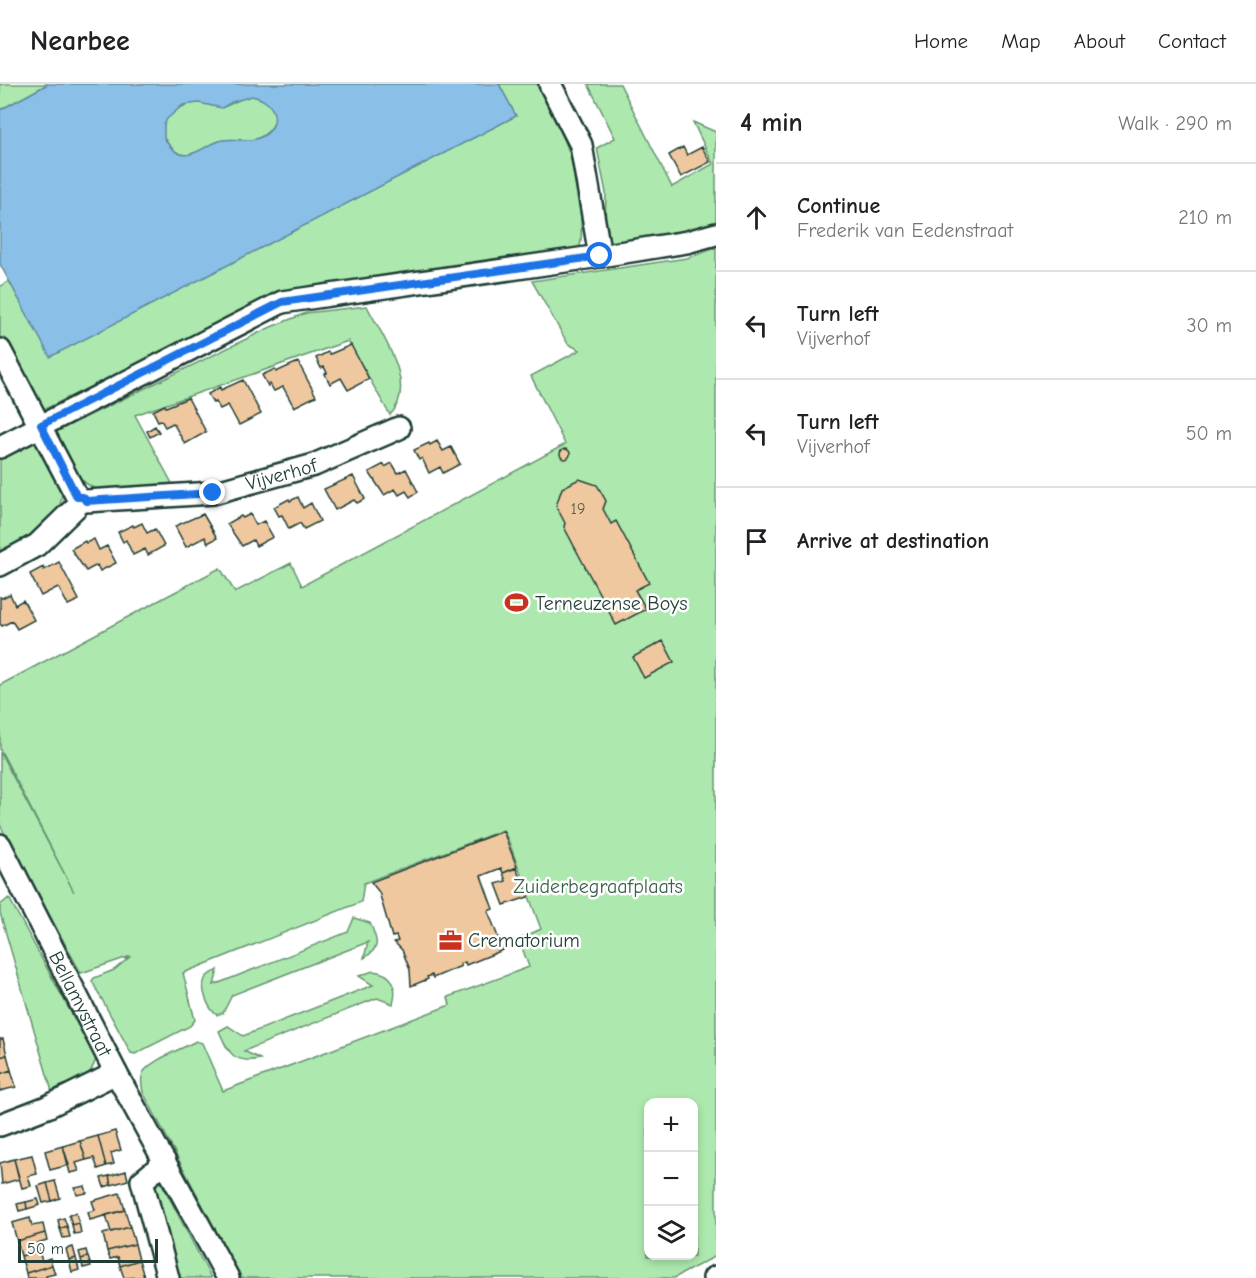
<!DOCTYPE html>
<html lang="en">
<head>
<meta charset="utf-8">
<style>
  body { margin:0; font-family:"Comic Neue",sans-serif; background:#f6f6f6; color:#202124 }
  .controls { position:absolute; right:18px; bottom:18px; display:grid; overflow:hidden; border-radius:12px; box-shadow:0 3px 9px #0003 }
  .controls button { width:54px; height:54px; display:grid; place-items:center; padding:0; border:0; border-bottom:2px solid #e0e0e0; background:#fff; color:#202124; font:30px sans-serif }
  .scale { position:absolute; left:18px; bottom:15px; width:140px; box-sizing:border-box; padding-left:6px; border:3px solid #1f3d34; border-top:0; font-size:16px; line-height:21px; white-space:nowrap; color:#1f3d34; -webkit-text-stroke:4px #fff; paint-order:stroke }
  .stop { position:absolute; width:18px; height:18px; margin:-14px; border:4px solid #1a73e8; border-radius:50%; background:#fff }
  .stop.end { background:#1a73e8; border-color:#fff; box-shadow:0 2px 6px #0008 }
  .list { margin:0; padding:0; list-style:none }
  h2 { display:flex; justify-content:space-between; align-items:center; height:78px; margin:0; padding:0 24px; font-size:26px }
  h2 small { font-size:20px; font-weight:400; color:#757577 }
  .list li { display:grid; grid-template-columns:39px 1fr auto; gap:18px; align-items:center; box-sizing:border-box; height:108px; padding:0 24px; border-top:2px solid #e0e0e0 }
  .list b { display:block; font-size:22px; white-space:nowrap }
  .list p { margin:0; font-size:20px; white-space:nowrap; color:#757577 }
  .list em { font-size:20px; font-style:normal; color:#757577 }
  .icon { flex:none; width:33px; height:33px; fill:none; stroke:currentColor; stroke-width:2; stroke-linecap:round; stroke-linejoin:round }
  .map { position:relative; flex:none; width:716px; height:1194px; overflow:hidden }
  header { display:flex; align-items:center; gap:36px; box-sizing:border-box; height:84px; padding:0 30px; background:#fff; border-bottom:2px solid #e0e0e0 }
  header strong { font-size:28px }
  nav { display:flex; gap:33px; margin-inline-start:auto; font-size:21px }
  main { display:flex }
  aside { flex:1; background:#fff }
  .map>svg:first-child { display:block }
  .green { fill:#ade9ae; stroke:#669371; stroke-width:1.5; fill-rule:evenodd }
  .water { fill:#8abfe7; stroke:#5f8b9f; stroke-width:1.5; fill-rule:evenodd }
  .building { fill:#f0c89f; stroke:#1f3d34; stroke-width:1.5 }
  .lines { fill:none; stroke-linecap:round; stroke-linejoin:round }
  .minor-casing { stroke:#1f3d34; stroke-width:26 }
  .minor { stroke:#fff; stroke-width:21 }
  .route { stroke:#1a73e8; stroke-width:8 }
  .labels { text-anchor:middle; stroke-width:5; stroke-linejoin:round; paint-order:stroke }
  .number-label { font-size:16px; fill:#53604f }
  .street-label { font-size:20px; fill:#1f3d34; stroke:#fff }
  .poi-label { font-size:20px; fill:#1f3d34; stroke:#fff; text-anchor:start }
  .park-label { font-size:20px; fill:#3b5f4c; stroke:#fff }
</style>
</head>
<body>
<header>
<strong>Nearbee</strong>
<nav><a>Home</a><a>Map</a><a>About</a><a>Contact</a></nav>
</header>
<main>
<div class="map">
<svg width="716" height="1194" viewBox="0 0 716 1194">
  <rect width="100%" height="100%" fill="#fff"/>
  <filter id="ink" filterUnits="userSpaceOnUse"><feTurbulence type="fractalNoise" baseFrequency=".0167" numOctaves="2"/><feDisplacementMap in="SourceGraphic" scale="12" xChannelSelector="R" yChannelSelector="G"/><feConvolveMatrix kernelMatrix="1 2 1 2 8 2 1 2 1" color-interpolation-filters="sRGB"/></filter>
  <g filter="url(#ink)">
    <path class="green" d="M0 0H48L0 26Z
      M499 0H539C562 48 580 82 581 136 581 146 583 155 579 164L540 171 340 199 292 208 255 222 43 326 23 285 0 253V203L9 197 50 272 516 32Z
      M588 0H620L672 103 713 80 693 38 716 48V140L662 152 618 159 610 157 605 147 606 109 597 64 615 54Z
      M252 12C261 13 270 18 274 27 279 39 267 51 256 55 246 58 234 54 223 56 200 61 185 88 163 54 164 50 163 44 164 40 168 28 187 18 199 19 207 19 213 24 222 23 231 22 240 13 252 12Z
      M716 164V1172L674 1194H241L143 1008C142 1002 140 995 143 989 149 977 184 964 196 957L202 959 223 1007 450 921 448 913 529 883 519 855 541 845 509 758 503 746 364 799 361 818 183 889 195 936 190 942 135 970 131 969 92 897 94 894 114 886 131 872 81 889 0 741V668L74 808 0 665V601L220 484 235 508 291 479 302 502 564 361 565 360 531 292 580 266 568 260 532 197 687 174ZM648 1018H694V1172H648Z
      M367 222C381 251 419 301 390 331L348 257 135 331 174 403 98 406C74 397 65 371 53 349L271 243 306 229Z
      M37 357C44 370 57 389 61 403 69 435 21 458 0 472V375Z
      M9 814 96 975C89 998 72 1003 53 1011L0 829V821Z
      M354 834 370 839C377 856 382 863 364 874L368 858 232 911 223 929 217 931C208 925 200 905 205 895 207 890 214 889 218 886L214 901 348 848Z
      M373 887C393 889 398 902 393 920L377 914 244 967 260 975C234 980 229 970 219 947L228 942 243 952 373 901 359 892Z
      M160 1096 211 1194H180L156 1107 155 1100Z"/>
    <path class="water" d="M48 0H499L516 32 50 273 0 180V26ZM252 12C278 17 284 46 256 55 246 58 234 54 223 56 200 61 185 88 164 54V41L167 35 183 21 199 19 222 24 232 18Z"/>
    <path class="building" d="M683 63 687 71 702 63 710 78 681 93 669 71Z
      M351 261 369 295 348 306 341 294 330 300 325 290 327 289 324 283 321 284 316 274 328 268 330 270Z
      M298 278 316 312 294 323 283 303 274 307 270 300 268 302 262 291 275 285 276 288Z
      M243 296 261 330 239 341 228 321 220 325 216 318 213 319 208 310 220 303 221 306Z
      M188 314 206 348 185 360 173 339 165 343 161 336 158 337 153 327 165 321 166 323Z
      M155 342 159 348 150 353 147 347Z
      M437 357 443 367 451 363 460 380 443 389 440 383 429 389 422 374 419 376 414 366 429 359 430 361Z
      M560 370a5 5 0 1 1 10 0a5 5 0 1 1-10 0Z
      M392 379 398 389 406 385 418 408 410 413 406 407 399 411 395 405 384 411 369 388 384 380 385 383Z
      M353 392 365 415 357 419 354 416 335 426 324 405Z
      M579 395 597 401 606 417 603 425 611 440 616 437 649 499 635 506 646 525 616 541 564 443 565 439 556 422 562 404Z
      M298 413 303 424 311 419 320 437 304 445 300 439 289 445 282 431 279 432 274 423 289 415 290 417Z
      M203 430 217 454 208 459 205 453 186 463 175 442Z
      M250 430 256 441 264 437 273 453 256 462 253 456 242 462 227 440 241 432 243 434Z
      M142 439 147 449 155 445 164 462 148 471 145 465 133 471 126 456 123 458 118 448 133 441 134 443Z
      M94 455 99 466 107 462 116 479 100 487 97 481 86 487 71 465 85 457 86 459Z
      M59 478 79 516 68 521 58 503 41 512 30 490 43 483 44 486Z
      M10 510 15 521 23 516 34 536 17 545 12 537 2 542 0 540V513L2 514Z
      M663 557 674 578 644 594 633 573Z
      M503 747 517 783 503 789 501 784 481 792 493 825 488 827 503 866 466 881 465 878 460 880 461 882 433 894 432 891 427 893 428 895 411 902 410 886 402 866 394 858 398 857 396 852 392 853 379 808 371 798Z
      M516 784 528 813 504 821 496 800 506 797 503 789Z
      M0 955H3L7 971 0 973Z
      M7 971 11 986 0 990V973Z
      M11 986 16 1003 0 1007V990Z
      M115 1047 121 1066 111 1069 114 1080 106 1082 98 1052Z
      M98 1052 106 1082 98 1085 94 1074 86 1076 80 1057Z
      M80 1057 86 1076 76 1079 79 1087 70 1089 63 1062Z
      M63 1062 69 1081 50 1086 45 1067Z
      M32 1071 37 1090 28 1092 31 1102 22 1104 14 1075Z
      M14 1075 19 1095 2 1100 0 1079Z
      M126 1087 128 1096 111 1101 109 1092Z
      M109 1092 111 1101 104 1103 101 1094Z
      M55 1097 60 1114 52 1117 47 1099Z
      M47 1099 52 1117 43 1119 38 1102Z
      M85 1102 87 1109 77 1111 75 1104Z
      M120 1109 125 1126 90 1136 88 1128 95 1126 92 1117Z
      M38 1115 40 1121 27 1125 26 1118Z
      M26 1118 27 1125 19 1127 17 1120Z
      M125 1126 130 1143 111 1148 106 1131Z
      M76 1129 79 1139 72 1141 69 1131Z
      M30 1134 32 1142 43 1140 45 1149 17 1157 12 1139Z
      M64 1134 67 1142 60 1145 58 1136Z
      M79 1139 81 1149 74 1150 72 1141Z
      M67 1142 70 1153 63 1154 60 1145Z
      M130 1143 135 1160 107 1167 103 1150Z
      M45 1149 47 1156 37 1159 39 1167 21 1172 17 1157Z
      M135 1160 139 1176 120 1182 118 1173 110 1175 107 1167Z
      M73 1163 76 1174 69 1176 66 1165Z
      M86 1166 88 1173 81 1175 79 1168Z
      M39 1167 42 1177 50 1174 52 1181 26 1189 21 1172Z
      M88 1173 91 1182 83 1184 81 1175Z
      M76 1174 79 1186 72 1188 69 1176Z
      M139 1176 144 1193 124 1194 120 1182Z
      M52 1181 55 1190 46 1192 47 1194H27L26 1189Z"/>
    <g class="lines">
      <defs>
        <g id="minor">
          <path d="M550 0 581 61 600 172"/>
          <path d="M0 266 77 413"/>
          <path d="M0 363 282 218 600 172 687 158 716 150"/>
          <path id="s1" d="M86 417 213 409 314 381 399 344"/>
          <path d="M0 481 37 461 77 422"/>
          <path id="s2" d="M0 761 116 989 228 1194"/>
          <path d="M0 1041 47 1023 116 989"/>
          <path d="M165 1078 142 1097 168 1194"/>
          <path d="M714 1194 716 1193"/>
        </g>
      </defs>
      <use href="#minor" class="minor-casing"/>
      <use href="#minor" class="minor"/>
    </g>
  </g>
  <g class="lines" filter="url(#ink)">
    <path class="route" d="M213 409 86 417 83 413H77L41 341 282 218 600 172"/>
  </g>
  <defs>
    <symbol id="stadium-bare" viewBox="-9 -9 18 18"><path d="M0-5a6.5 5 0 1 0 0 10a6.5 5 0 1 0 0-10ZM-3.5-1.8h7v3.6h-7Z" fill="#c8321e" stroke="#fff" stroke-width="2.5" paint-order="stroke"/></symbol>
    <symbol id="office-bare" viewBox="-9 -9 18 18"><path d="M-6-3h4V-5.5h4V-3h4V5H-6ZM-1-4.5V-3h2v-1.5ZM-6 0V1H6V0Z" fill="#c8321e" stroke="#fff" stroke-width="2.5" paint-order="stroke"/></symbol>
  </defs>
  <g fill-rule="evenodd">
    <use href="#stadium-bare" x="500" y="502" width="33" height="33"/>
    <use href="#office-bare" x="434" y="840" width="33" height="33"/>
  </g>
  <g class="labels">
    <g class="number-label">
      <text x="578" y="430">19</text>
    </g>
    <g class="street-label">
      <text dy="7" stroke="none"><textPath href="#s1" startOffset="198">Vijverhof</textPath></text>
      <text dy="7" stroke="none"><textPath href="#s2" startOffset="178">Bellamystraat</textPath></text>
    </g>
    <g class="poi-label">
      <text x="535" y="526">Terneuzense Boys</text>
      <text x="468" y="863">Crematorium</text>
    </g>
    <g class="park-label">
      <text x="598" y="809">Zuiderbegraafplaats</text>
    </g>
  </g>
</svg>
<div class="controls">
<button>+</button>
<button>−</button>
<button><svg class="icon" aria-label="layers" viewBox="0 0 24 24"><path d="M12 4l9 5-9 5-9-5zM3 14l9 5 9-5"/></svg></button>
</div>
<div class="scale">50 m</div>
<div class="stop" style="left:600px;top:172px"></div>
<div class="stop end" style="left:213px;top:409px"></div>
</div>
<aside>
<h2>4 min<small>Walk · 290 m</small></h2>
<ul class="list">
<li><svg class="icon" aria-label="ahead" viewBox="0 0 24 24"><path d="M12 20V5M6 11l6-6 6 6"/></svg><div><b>Continue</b><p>Frederik van Eedenstraat</p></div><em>210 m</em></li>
<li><svg class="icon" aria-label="left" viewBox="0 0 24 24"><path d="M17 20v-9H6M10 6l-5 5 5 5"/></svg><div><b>Turn left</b><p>Vijverhof</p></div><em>30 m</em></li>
<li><svg class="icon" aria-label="left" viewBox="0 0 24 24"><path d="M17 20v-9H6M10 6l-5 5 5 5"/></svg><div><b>Turn left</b><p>Vijverhof</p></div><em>50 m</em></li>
<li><svg class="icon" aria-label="arrive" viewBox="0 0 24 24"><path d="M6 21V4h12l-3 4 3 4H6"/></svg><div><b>Arrive at destination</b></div></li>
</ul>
</aside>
</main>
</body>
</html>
